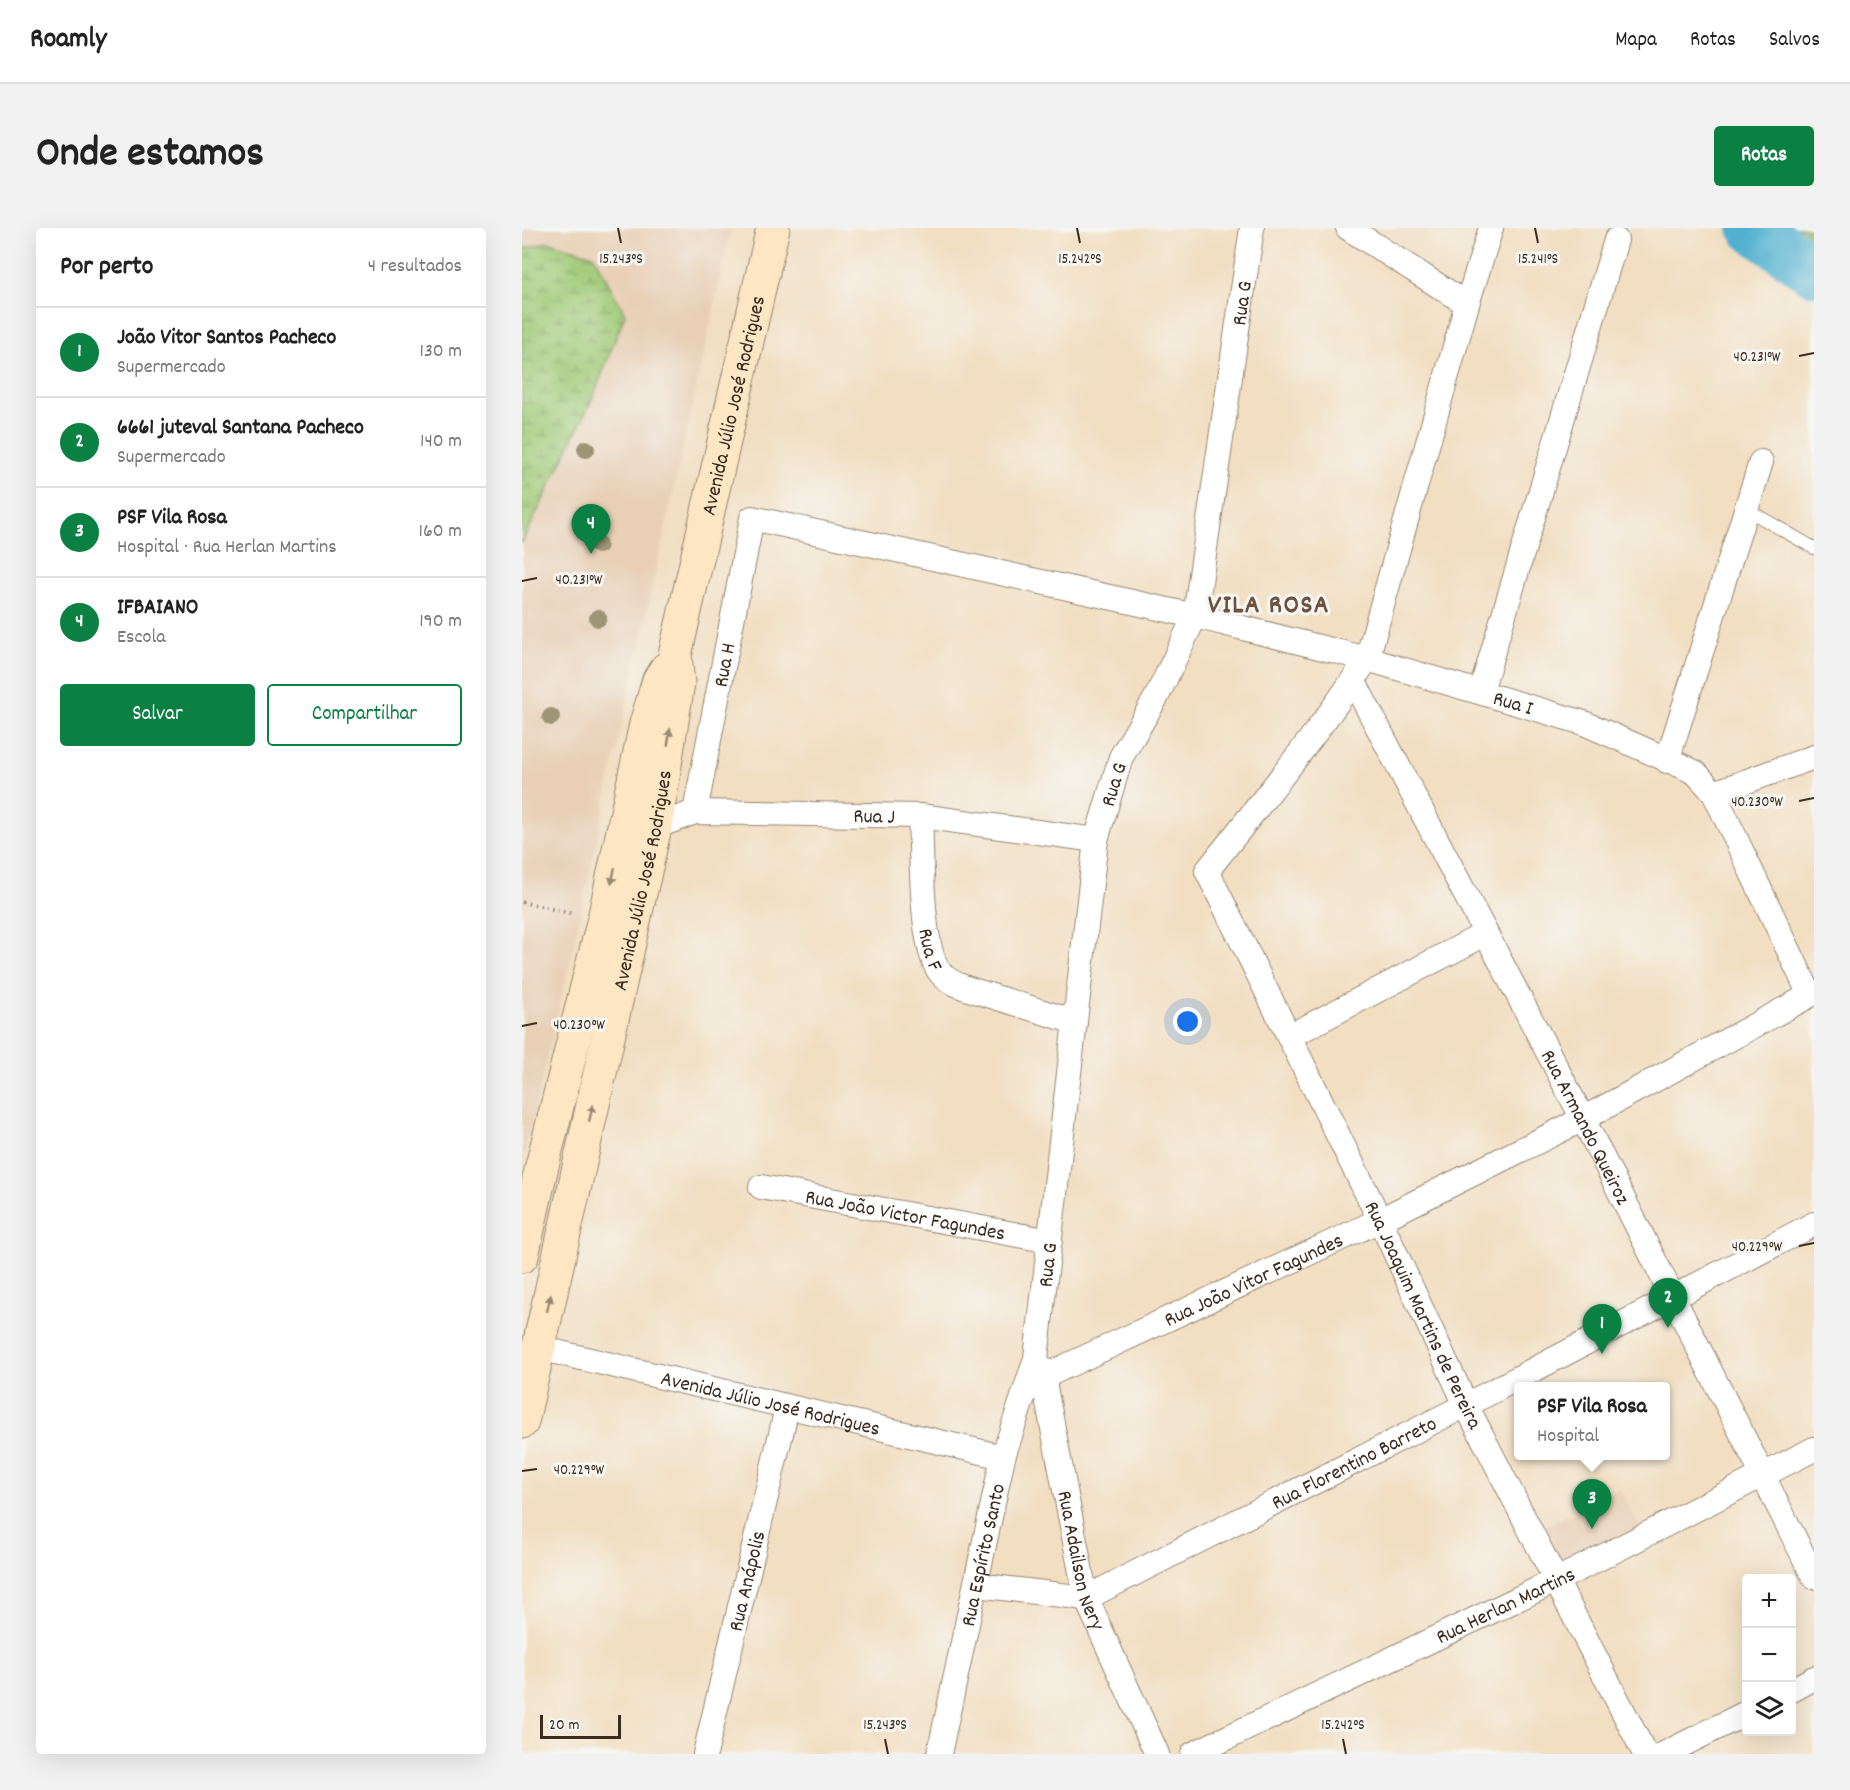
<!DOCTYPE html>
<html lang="pt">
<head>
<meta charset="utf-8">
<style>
  body { margin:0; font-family:Dekko,sans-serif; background:#f2f2f2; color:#222 }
  .controls { position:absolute; right:18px; bottom:18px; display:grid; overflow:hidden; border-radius:6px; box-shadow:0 6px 24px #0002 }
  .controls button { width:54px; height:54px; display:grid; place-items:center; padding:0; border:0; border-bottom:2px solid #e0e0e0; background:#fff; color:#222; font:30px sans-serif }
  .scale { position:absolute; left:18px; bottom:15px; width:81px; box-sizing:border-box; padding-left:6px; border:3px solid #3b2a1e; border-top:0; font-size:16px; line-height:21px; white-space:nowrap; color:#3b2a1e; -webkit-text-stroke:4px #f6f6f2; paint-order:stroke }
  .you { position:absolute; left:666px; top:794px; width:21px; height:21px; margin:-15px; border:4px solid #fff; border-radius:50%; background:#1a73e8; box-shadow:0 0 0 9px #1a73e833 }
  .badge { display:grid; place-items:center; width:39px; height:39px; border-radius:50%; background:#0b8043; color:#fff; font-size:20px; font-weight:700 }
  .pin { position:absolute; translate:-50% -50px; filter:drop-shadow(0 2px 3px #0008) }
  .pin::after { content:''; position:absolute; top:32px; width:21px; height:18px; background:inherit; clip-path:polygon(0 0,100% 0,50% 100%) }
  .popup { position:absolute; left:992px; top:1154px; width:156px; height:78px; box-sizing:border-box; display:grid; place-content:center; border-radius:6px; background:#fff; filter:drop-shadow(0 2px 4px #0005); font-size:20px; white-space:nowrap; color:#767676 }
  .popup b { font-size:22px; color:#222 }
  .popup::after { content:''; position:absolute; left:50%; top:100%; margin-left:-12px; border:12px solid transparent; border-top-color:#fff }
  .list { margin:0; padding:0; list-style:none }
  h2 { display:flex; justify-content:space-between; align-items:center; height:78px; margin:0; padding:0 24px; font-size:26px }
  h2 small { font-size:20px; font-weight:400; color:#767676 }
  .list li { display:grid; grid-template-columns:39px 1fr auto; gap:18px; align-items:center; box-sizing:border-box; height:90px; padding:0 24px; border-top:2px solid #e0e0e0 }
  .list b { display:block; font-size:22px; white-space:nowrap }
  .list p { margin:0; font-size:20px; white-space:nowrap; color:#767676 }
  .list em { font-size:20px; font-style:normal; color:#767676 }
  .actions { display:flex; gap:12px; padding:18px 24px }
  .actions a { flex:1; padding:14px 0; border:2px solid #0b8043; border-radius:6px; text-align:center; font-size:21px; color:#0b8043 }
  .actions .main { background:#0b8043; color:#fff }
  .icon { flex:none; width:33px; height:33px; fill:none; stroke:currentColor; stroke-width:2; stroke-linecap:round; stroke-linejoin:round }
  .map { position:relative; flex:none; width:1292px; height:1526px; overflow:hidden; border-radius:6px }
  header { display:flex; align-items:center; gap:36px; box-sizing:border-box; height:84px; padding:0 30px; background:#fff; border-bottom:2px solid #e0e0e0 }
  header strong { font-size:28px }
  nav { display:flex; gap:33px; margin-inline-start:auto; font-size:21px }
  .intro { display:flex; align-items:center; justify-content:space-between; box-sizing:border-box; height:144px; padding:0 36px }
  h1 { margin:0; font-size:42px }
  .button { padding:15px 27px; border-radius:6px; background:#0b8043; color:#fff; font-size:21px; font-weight:700 }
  main { display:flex; gap:36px; padding:0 36px }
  aside { flex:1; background:#fff; border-radius:6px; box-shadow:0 6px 24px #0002 }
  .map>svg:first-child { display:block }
  .built { fill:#e8cfb5 }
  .forest { fill:url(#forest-firs); stroke:#5c6c42; stroke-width:1.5 }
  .wetland { fill:url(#wetland-marsh); stroke:#6c7a4a; stroke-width:1.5 }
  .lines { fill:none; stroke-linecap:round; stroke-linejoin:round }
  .river { stroke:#51b0d0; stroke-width:50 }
  .lane-casing { stroke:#968470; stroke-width:14 }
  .street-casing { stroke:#968470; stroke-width:26 }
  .secondary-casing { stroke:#968470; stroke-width:35 }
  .path { stroke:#968470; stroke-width:4; stroke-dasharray:1.5 4.5; stroke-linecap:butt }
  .lane { stroke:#fff; stroke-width:12 }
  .street { stroke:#fff; stroke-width:24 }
  .secondary { stroke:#fce6c4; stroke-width:33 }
  .tree { fill:#9e9576 }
  .oneway { fill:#9c8871 }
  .ticks { fill:none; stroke:#3b2a1e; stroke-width:2 }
  .labels { text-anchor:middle; stroke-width:6; stroke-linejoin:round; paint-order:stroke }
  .street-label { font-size:21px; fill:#3b2a1e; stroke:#f6f6f2 }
  .district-label { font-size:27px; font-weight:bold; letter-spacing:1.5px; fill:#6c5241; stroke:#f6f6f2 }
  .ticks-label { font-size:15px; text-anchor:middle; fill:#3b2a1e; stroke:#f6f6f2; stroke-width:6; stroke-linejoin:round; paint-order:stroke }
</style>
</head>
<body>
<header>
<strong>Roamly</strong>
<nav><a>Mapa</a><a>Rotas</a><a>Salvos</a></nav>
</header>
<div class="intro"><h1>Onde estamos</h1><a class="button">Rotas</a></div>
<main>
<aside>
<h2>Por perto<small>4 resultados</small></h2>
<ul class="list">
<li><span class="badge">1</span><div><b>João Vitor Santos Pacheco</b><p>Supermercado</p></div><em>130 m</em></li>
<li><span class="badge">2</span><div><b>6661 juteval Santana Pacheco</b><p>Supermercado</p></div><em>140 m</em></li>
<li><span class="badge">3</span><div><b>PSF Vila Rosa</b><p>Hospital · Rua Herlan Martins</p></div><em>160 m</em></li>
<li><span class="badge">4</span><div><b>IFBAIANO</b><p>Escola</p></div><em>190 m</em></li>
</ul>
<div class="actions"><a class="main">Salvar</a><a>Compartilhar</a></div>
</aside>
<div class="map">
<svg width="1292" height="1526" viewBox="0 0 1292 1526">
  <defs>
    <pattern id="forest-firs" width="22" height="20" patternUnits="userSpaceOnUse" patternTransform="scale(1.5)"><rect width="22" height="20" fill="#7ead66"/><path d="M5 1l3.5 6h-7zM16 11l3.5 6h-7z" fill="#688d53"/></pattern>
    <pattern id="wetland-marsh" width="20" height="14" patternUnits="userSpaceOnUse" patternTransform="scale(1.5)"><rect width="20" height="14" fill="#9ec975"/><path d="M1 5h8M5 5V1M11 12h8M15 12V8" fill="none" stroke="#82a35f"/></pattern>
  </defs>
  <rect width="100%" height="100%" fill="#f6f6f2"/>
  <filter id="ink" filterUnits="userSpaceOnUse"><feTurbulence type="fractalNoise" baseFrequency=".0167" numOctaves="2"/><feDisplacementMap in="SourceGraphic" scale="12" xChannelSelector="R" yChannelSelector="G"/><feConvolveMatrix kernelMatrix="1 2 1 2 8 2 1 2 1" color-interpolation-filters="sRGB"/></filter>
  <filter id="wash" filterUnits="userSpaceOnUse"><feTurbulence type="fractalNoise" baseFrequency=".008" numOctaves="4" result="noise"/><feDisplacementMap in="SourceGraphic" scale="24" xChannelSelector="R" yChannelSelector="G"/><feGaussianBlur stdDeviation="1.35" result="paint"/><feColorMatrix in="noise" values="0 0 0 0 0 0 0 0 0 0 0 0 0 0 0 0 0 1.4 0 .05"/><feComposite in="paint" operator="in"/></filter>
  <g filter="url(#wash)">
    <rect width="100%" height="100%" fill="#f2dec1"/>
    <path class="built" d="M0 0H209L54 707 0 937Z
      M1097 1260 1119 1301 1043 1342 1021 1300Z"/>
    <path class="forest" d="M1231 0H1292V43Z"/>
    <path class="wetland" d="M26 14 71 27 103 86 71 169 0 315V21Z"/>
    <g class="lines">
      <path class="river" d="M1231 0 1292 43"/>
    </g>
  </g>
  <g filter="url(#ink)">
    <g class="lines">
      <defs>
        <path id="lane" d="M1224 281 1292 320"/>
        <g id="street">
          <path d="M826 0 945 76"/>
          <path id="s1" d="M969 0 945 76 845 431C797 505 739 574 685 643L858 992 944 1177 1123 1526"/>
          <path id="s2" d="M831 452 1061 891 1292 1349"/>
          <path d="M959 463 1094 12"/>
          <path d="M1145 533 1239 234"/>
          <path d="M1192 565 1292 529"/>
          <path id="s3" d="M173 584 230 290 673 388 845 431 1062 495 1162 539 1174 545 1192 565 1288 767"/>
          <path id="s4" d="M398 588C400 623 398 716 417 743 423 752 433 756 444 760L553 794"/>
          <path id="s5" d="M133 599 173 584 398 588 574 612"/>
          <path d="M768 808 963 706"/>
          <path id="s6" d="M239 959 528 1013"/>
          <path id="s7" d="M17 1120 481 1229"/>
          <path id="s8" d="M516 1135 521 1149 564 1370 635 1526"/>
          <path id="s9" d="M521 1149 858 992 1061 891 1292 765"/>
          <path id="s10" d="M455 1357 564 1370 944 1177 1292 996"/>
          <path d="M1270 1462 1292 1450"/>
          <path id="s11" d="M183 1526 265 1180"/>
          <path id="s12" d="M417 1526 481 1229 514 1130 574 612 599 529 635 468 673 388 730 0"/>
          <path id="s13" d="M671 1526 1033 1353 1292 1221"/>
          <path d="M1142 1526 1224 1485"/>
        </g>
        <g id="secondary">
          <path d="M0 1028 19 942 82 691 124 496 137 452 144 441"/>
          <path id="s14" d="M0 1194 133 599 156 455 153 427 251 0"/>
        </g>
      </defs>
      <use href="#lane" class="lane-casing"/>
      <use href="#street" class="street-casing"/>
      <use href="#secondary" class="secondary-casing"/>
      <path class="path" d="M0 674 52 686"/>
      <use href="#lane" class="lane"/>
      <use href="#street" class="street"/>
      <use href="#secondary" class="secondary"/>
    </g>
    <g class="tree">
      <circle cx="64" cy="221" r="9"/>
      <circle cx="76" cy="317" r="9"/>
      <circle cx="76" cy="390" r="9"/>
      <circle cx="29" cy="489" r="9"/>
    </g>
    <defs><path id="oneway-solid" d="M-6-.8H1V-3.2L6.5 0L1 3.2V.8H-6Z" transform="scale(1.5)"/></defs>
    <g class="oneway">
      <use href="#oneway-solid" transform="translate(147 509) rotate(-81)"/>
      <use href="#oneway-solid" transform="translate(91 648) rotate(102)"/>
      <use href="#oneway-solid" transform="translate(69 885) rotate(-77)"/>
      <use href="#oneway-solid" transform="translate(27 1075) rotate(-77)"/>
    </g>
  </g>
  <path class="ticks" d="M96 0 99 15M555 0 558 15M1013 0 1016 15M1277 128 1292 125M0 353 15 350M1277 573 1292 570M0 798 15 795M1277 1018 1292 1015M0 1243 15 1241M363 1511 366 1526M821 1511 824 1526"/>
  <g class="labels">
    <g class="street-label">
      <text dy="7" stroke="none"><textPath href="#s12" startOffset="1492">Rua G</textPath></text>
      <text dy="7" stroke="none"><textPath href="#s14" startOffset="1040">Avenida Júlio José Rodrigues</textPath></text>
      <text dy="7" stroke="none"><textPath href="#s3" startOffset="150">Rua H</textPath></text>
      <text dy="7" stroke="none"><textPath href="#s3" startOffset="1083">Rua I</textPath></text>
      <text dy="7" stroke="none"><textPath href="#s12" startOffset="988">Rua G</textPath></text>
      <text dy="7" stroke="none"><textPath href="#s5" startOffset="222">Rua J</textPath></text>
      <text dy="7" stroke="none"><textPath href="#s14" startOffset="555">Avenida Júlio José Rodrigues</textPath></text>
      <text dy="7" stroke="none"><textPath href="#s4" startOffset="134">Rua F</textPath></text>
      <text dy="7" stroke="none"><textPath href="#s2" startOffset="504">Rua Armando Queiroz</textPath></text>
      <text dy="7" stroke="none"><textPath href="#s6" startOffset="147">Rua João Victor Fagundes</textPath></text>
      <text dy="7" stroke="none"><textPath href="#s12" startOffset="502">Rua G</textPath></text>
      <text dy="7" stroke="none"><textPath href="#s9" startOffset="232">Rua João Vitor Fagundes</textPath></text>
      <text dy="7" stroke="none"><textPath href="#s1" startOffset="1208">Rua Joaquim Martins de Pereira</textPath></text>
      <text dy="7" stroke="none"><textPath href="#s7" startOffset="238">Avenida Júlio José Rodrigues</textPath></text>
      <text dy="7" stroke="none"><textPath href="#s10" startOffset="410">Rua Florentino Barreto</textPath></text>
      <text dy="7" stroke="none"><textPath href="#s12" startOffset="204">Rua Espírito Santo</textPath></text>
      <text dy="7" stroke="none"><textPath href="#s8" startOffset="202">Rua Adailson Nery</textPath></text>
      <text dy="7" stroke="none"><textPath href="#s11" startOffset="178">Rua Anápolis</textPath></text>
      <text dy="7" stroke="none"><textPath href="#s13" startOffset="346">Rua Herlan Martins</textPath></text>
    </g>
    <g class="district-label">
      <text x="747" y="384">VILA ROSA</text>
    </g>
  </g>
  <g class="ticks-label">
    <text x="99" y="35">15.243°S</text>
    <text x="558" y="35">15.242°S</text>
    <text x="1016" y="35">15.241°S</text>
    <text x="1235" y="133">40.231°W</text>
    <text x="57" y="356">40.231°W</text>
    <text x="1235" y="578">40.230°W</text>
    <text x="57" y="801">40.230°W</text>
    <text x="1235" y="1023">40.229°W</text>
    <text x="57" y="1246">40.229°W</text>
    <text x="363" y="1501">15.243°S</text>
    <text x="821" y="1501">15.242°S</text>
  </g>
</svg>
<div class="controls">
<button>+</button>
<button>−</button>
<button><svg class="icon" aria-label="layers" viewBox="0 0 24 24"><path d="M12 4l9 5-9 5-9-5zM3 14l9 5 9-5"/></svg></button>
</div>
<div class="scale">20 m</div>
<div class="you"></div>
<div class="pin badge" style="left:1080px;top:1126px">1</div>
<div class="pin badge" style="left:1146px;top:1100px">2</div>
<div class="pin badge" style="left:1070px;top:1301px">3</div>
<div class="popup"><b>PSF Vila Rosa</b>Hospital</div>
<div class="pin badge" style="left:69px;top:326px">4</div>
</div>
</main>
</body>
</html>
